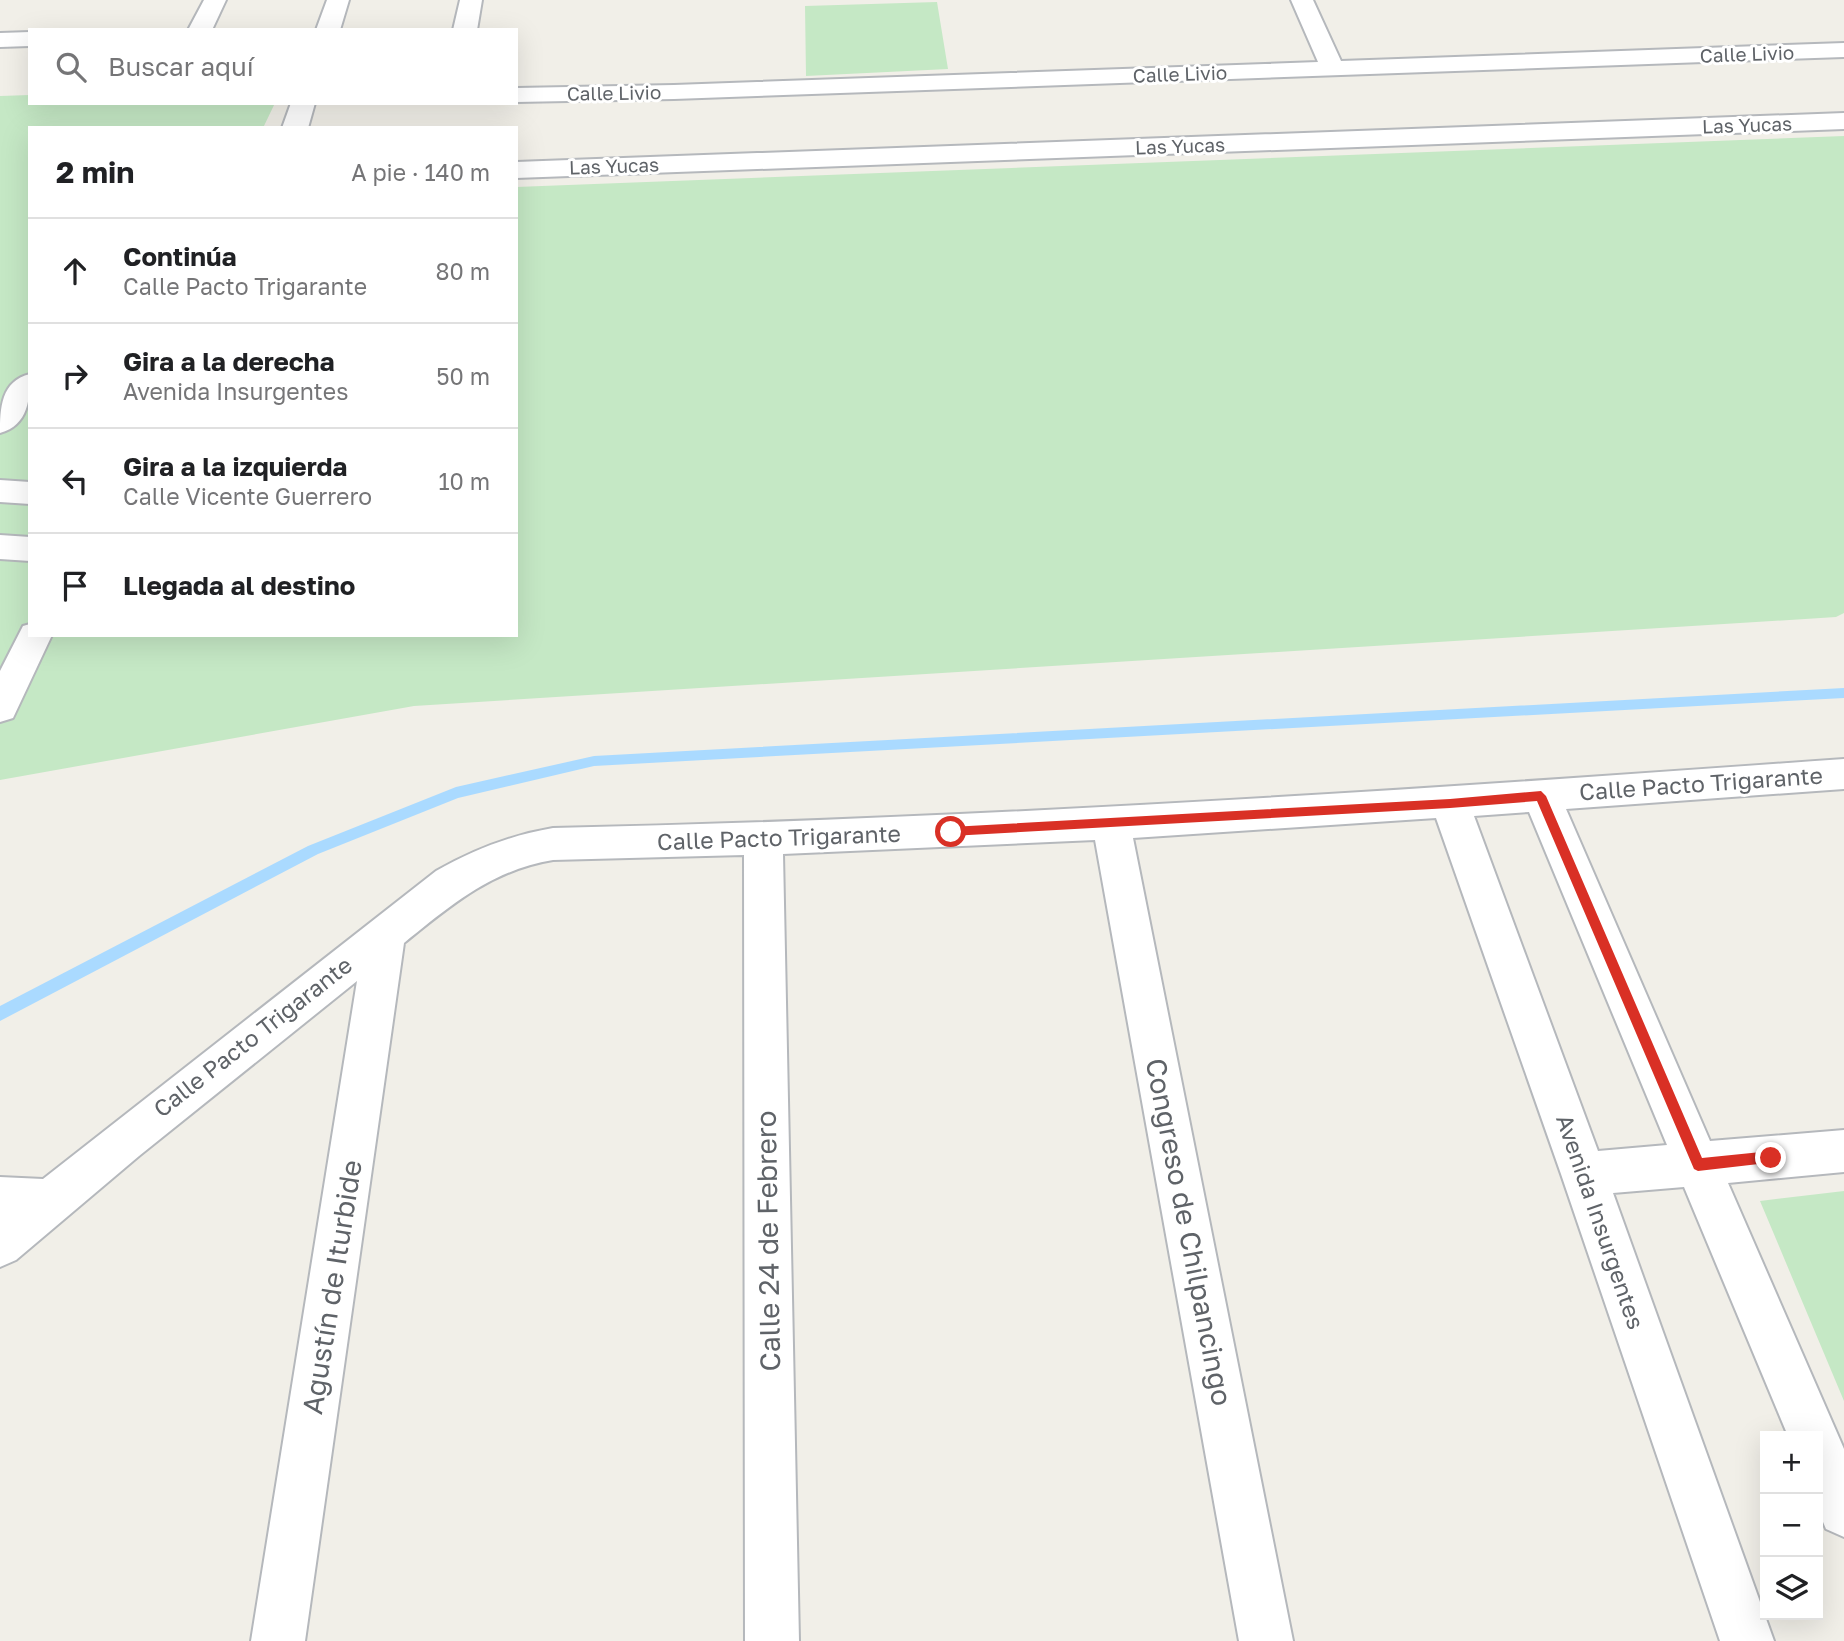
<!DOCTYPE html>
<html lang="es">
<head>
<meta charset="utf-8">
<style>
  body { margin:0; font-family:"Golos Text",sans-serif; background:#f2f2f2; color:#202124 }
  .controls { position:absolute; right:21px; bottom:21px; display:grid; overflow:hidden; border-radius:0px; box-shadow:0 7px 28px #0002 }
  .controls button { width:63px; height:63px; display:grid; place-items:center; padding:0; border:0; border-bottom:2px solid #e0e0e0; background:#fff; color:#202124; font:35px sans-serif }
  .stop { position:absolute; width:21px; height:21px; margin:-16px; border:5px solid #d93025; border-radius:50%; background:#fff }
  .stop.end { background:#d93025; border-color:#fff; box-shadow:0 2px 7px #0008 }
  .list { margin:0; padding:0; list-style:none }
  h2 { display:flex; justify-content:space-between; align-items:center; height:91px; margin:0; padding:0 28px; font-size:30px }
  h2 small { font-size:23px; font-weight:400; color:#757577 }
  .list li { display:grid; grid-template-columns:46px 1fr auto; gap:21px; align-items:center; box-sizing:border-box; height:105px; padding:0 28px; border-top:2px solid #e0e0e0 }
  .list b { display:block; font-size:26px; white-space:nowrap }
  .list p { margin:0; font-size:23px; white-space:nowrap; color:#757577 }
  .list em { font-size:23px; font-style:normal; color:#757577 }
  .icon { flex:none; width:38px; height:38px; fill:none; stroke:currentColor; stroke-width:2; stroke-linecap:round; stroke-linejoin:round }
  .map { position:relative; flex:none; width:1844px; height:1641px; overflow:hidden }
  .search { position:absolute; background:#fff; box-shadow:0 7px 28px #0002; left:28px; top:28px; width:490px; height:77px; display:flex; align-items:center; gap:18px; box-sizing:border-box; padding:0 24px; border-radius:0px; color:#757577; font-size:26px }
  .panel { position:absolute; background:#fff; box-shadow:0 7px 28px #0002; left:28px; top:126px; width:490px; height:511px; border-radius:0px }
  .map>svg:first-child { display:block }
  .green { fill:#c5e8c5 }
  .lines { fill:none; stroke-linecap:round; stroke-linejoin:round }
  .stream { fill:#aadaff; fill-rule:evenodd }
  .minor-casing { stroke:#b5b8bc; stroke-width:4 }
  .minor { fill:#fff; fill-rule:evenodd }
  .route { fill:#d93025 }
  .labels { text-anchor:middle; stroke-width:6; stroke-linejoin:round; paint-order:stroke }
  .far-street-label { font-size:19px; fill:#5f6368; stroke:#fff }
  .street-label { font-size:23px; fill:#5f6368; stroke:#fff }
  .near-street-label { font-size:28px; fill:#5f6368; stroke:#fff }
</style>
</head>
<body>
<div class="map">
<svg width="1844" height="1641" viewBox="0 0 1844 1641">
  <rect width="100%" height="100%" fill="#f1efe8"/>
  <path class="green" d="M937 2 948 69 806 76 805 6Z
    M30 95V103H275L263 128H30V635H516V187L1844 136V613L1836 617 414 706 0 780V96Z
    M1844 1191V1401L1760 1201Z"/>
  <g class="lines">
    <path class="stream" d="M1844 688V698L594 766 458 798 318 854 0 1021V1006L308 846 456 787 594 756Z"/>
    <defs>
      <path id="minor" d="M204 0H226L212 30H188Z
        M327 0H349L340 30H316Z
        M460 0H482L477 30H453Z
        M1291 0H1313L1341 61 1844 43V57L674 99 516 102V88L674 85 1318 62Z
        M30 32V46L0 47V33Z
        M291 103H315L308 128H282Z
        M1844 113V129L516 178V162Z
        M30 374C30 398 29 425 0 433 0 408 1 381 30 374Z
        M0 480 30 482V504L0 502Z
        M0 535 30 537V561L0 559Z
        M30 624V635H52L13 718 0 722V671L23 626Z
        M1844 759V789L1566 809 1710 1141 1844 1130V1172L1728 1183 1844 1449V1537L1826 1529 1818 1510V1436H1788L1684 1187 1613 1193 1774 1641H1720L1561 1174 1436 818 1133 838 1293 1641H1239L1095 840 783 854 799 1641H745L744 855 553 860C492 870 451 905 404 943L305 1641H251L357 981 139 1156 16 1260 0 1267V1177L43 1179 436 871C473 850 511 835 553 828 984 819 1414 790 1844 759ZM1529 812 1667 1145 1598 1151 1474 816Z"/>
    </defs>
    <use href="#minor" class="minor-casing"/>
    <use href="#minor" class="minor"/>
  </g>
  <path class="route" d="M1541 791 1546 796 1702 1158 1771 1151 1778 1158 1776 1162 1698 1171 1694 1169 1537 801 1450 808 951 836 945 832 951 827 1450 799Z"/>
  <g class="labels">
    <g class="far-street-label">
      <text transform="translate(1747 54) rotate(-2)" y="7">Calle Livio</text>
      <text transform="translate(1180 74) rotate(-2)" y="7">Calle Livio</text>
      <text transform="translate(614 93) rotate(-1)" y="7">Calle Livio</text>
      <text transform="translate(1747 125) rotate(-2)" y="7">Las Yucas</text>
      <text transform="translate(1180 146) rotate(-2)" y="7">Las Yucas</text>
      <text transform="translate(614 166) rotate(-2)" y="7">Las Yucas</text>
    </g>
    <g class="street-label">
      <text transform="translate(1701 784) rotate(-4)" y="8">Calle Pacto Trigarante</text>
      <text transform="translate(779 838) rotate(-2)" y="8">Calle Pacto Trigarante</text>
      <text transform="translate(253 1037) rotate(-38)" y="8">Calle Pacto Trigarante</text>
      <text transform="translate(1600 1222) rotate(71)" y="8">Avenida Insurgentes</text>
    </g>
    <g class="near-street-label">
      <text transform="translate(1189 1232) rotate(79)" y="10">Congreso de Chilpancingo</text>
      <text transform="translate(768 1241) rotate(-91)" y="10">Calle 24 de Febrero</text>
      <text transform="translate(332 1287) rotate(-81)" y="10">Agustín de Iturbide</text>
    </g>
  </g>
</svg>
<div class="controls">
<button>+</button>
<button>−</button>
<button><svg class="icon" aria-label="layers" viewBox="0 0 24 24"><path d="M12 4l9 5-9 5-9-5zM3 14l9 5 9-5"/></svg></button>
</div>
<div class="stop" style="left:951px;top:832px"></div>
<div class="stop end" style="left:1771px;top:1158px"></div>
<div class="search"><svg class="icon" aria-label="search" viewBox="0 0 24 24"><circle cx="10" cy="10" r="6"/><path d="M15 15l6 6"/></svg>Buscar aquí</div>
<section class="panel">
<h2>2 min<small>A pie · 140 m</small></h2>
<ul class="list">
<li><svg class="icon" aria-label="ahead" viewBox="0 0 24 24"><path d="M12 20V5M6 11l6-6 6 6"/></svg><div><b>Continúa</b><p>Calle Pacto Trigarante</p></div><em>80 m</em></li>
<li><svg class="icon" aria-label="right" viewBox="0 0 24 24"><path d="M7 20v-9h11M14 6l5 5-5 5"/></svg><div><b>Gira a la derecha</b><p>Avenida Insurgentes</p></div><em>50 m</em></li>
<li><svg class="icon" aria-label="left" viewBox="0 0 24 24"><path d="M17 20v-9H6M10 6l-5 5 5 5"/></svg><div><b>Gira a la izquierda</b><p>Calle Vicente Guerrero</p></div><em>10 m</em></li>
<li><svg class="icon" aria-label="arrive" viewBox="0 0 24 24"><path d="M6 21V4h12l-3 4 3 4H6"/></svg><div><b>Llegada al destino</b></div></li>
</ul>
</section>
</div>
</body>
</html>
